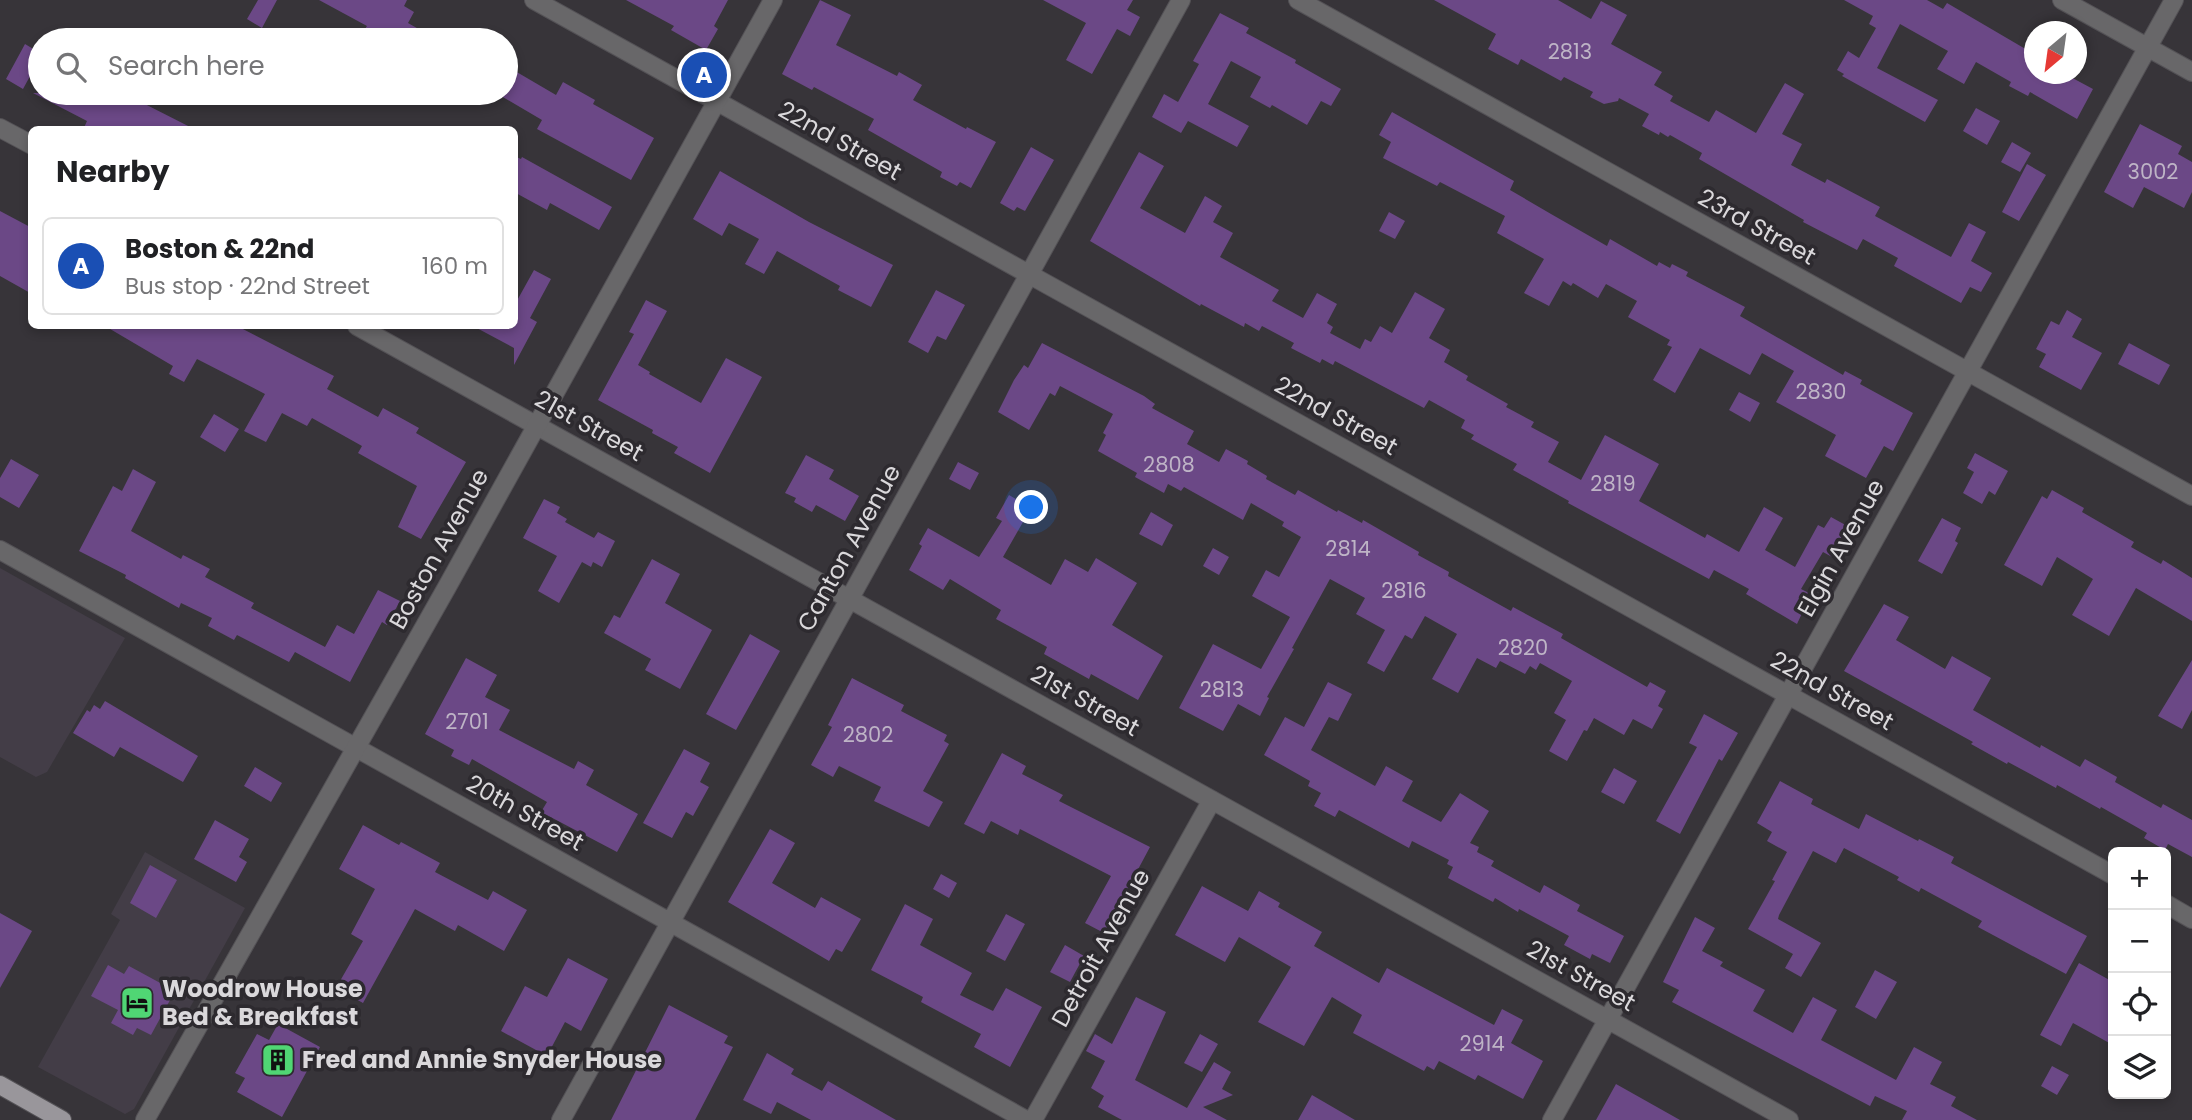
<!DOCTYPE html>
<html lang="en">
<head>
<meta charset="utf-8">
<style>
  body { margin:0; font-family:Poppins,sans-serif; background:#f2f2f2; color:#202124 }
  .controls { position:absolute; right:21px; bottom:21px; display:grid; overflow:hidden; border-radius:10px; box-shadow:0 4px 10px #0003 }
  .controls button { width:63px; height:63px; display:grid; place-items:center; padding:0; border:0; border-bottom:2px solid #e0e0e0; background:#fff; color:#202124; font:35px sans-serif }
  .compass { position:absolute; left:2024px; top:21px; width:63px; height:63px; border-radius:50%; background:#fff; box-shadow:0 4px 10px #0003; rotate:209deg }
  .you { position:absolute; left:1032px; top:508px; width:24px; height:24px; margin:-18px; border:5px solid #fff; border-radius:50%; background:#1a73e8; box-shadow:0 0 0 10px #1a73e833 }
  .badge { display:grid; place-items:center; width:46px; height:46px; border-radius:50%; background:#0f766e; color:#fff; font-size:23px; font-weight:700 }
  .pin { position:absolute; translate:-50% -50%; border:4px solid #fff; box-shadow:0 2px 7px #0006 }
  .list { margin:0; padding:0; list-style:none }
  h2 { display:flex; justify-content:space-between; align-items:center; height:91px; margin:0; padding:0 28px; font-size:30px }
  h2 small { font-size:23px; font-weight:400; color:#757577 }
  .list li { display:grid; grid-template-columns:46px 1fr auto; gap:21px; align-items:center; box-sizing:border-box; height:98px; margin:0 14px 14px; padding:0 14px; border:2px solid #e0e0e0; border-radius:10px }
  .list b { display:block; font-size:26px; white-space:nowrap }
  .list p { margin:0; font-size:23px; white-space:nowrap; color:#757577 }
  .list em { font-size:23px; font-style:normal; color:#757577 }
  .icon { flex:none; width:38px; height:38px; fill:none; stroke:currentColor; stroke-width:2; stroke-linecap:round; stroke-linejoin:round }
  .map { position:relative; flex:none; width:2192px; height:1120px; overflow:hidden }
  .search { position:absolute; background:#fff; box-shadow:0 4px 10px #0003; left:28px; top:28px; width:490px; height:77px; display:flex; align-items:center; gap:18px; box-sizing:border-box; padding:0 24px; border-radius:38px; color:#757577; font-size:26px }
  .panel { position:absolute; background:#fff; box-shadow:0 4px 10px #0003; left:28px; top:126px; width:490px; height:203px; border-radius:10px }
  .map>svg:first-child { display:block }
  .built { fill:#433d47 }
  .building { fill:#6b4886 }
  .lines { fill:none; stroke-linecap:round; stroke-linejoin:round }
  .minor-casing { stroke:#545256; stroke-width:20 }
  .tertiary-casing { stroke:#545256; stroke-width:20 }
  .primary-casing { stroke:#545256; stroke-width:20 }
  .minor { stroke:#686769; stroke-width:18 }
  .tertiary { stroke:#686769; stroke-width:18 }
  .primary { stroke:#99969b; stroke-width:18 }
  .labels { text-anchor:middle; stroke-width:7; stroke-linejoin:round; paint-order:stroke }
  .number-label { font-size:21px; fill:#beb4c6 }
  .street-label { font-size:24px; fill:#dad8db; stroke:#2d2a2f }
  .poi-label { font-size:24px; font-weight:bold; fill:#dad8db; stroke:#2d2a2f; text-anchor:start }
</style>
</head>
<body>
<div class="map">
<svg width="2192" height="1120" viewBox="0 0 2192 1120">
  <rect width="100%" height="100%" fill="#373439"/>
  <path class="built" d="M0 568 125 638 47 772 36 777 0 757Z
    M145 852 245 908 134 1109 125 1114 38 1067 120 920 111 914Z"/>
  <path class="building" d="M258 0H277L262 28 247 19Z
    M319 0H407L404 6 414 12 408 23 438 40H386L365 29 367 26Z
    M626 0H728L714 26 718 29 706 50 671 30 674 26Z
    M820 0 851 15 836 45 897 76 899 72 922 85 913 100 966 129 967 127 996 142 971 188 960 182 957 186 940 177 942 172 868 130 874 119 814 87 812 90 782 74Z
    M1043 0H1133L1127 10 1140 17 1130 36 1117 29 1092 74 1066 60 1086 23Z
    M1434 0H1558L1591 19 1601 1 1627 15 1611 44 1662 72 1654 85 1673 96 1670 101 1709 122 1716 110 1756 133 1785 83 1804 94 1782 134 1802 144 1791 165 1825 183 1827 179 1880 207 1875 216 1951 257 1969 223 1986 232 1971 261 1992 273 1981 292 1970 287 1961 303 1894 266 1898 258 1863 239 1857 250 1803 222 1804 220 1699 159 1702 153 1670 135 1668 137 1660 132 1659 135 1642 126 1649 114 1619 98 1618 101 1604 104 1590 97 1593 92 1564 77 1561 81 1521 59 1518 65 1488 49 1496 34Z
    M1844 0H1927L1943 9 1947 3 2034 54V74H2065L2093 89 2077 119 2030 92 2028 96 2009 86 2011 82 1976 62 1964 84 1937 69 1948 51 1900 24 1877 68 1938 100 1925 122 1842 76 1844 74 1837 70 1848 51 1859 58 1876 28 1869 24 1873 16Z
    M1220 13 1249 28 1246 33 1296 60 1295 63 1341 89 1331 106 1321 101 1307 125 1272 105 1270 108 1250 97 1261 77 1231 61 1208 104 1249 126 1237 147 1188 121 1181 133 1152 117 1164 94 1178 102 1199 64 1193 61Z
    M25 44 40 53V58L23 89 6 79Z
    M515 71 556 95 563 82 595 100 593 104 654 138 631 180 537 129 542 120 501 96 503 93H506V87Z
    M33 93H139L135 99 196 130H83L87 121Z
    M1976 108 2000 121 1987 145 1963 131Z
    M1392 112 1514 181 1510 190 1551 214 1607 246 1610 239 1657 266 1659 262 1670 268 1672 264 1688 272 1686 276 1745 307 1740 316 1843 375 1845 371 1862 380 1860 384 1913 413 1893 451 1884 446 1866 478 1825 456 1836 435 1776 402 1794 371 1762 353 1750 375 1700 348 1675 393 1653 380 1672 347 1667 345 1670 340 1628 317 1637 301 1606 284 1598 298 1573 283 1571 286 1563 281 1549 306 1524 293 1544 259 1497 233 1505 216 1440 182 1437 186 1383 158 1391 142 1379 135Z
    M2140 124 2182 146 2178 154 2192 162V192L2184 208 2144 187 2133 208 2104 192Z
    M2012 142 2031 153 2020 172 2001 162Z
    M1031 147 1054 160 1025 211 1017 207 1014 211 1000 203Z
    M1139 152 1164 166 1140 208 1185 233 1205 196 1222 206 1213 222 1233 233 1220 257 1279 290 1272 301 1303 318 1317 293 1337 304 1327 323 1333 327 1330 333 1360 349 1365 339 1371 342 1380 326 1392 333 1415 292 1445 309 1429 338 1450 350 1444 362 1468 376 1466 380 1508 404 1506 407 1534 422 1531 427 1559 442 1548 462 1581 480 1605 435 1659 464 1639 501 1705 538 1707 534 1739 552 1764 507 1783 518 1765 550 1795 567 1818 525 1824 528 1831 517 1849 527 1832 557 1823 552 1801 589 1811 594 1797 624 1746 594 1749 589 1714 570 1709 579 1568 503 1569 501 1513 470 1517 464 1471 439 1474 435 1461 428 1465 420 1429 400 1424 408 1335 361 1333 365 1322 359 1320 363 1291 348 1294 343 1262 326 1259 331 1245 323 1244 327 1201 304 1200 306 1090 241Z
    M514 156 521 159 522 157 612 207 599 230 550 203 547 210 514 192Z
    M2027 164 2046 175 2019 221 2002 212Z
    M720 171 809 222 893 265 871 307 838 290 840 286 777 251 764 274 745 264 759 239 729 223 722 236 693 219Z
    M0 211 32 228V294L0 276Z
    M1389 212 1405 221 1395 239 1379 231Z
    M534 270 551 279 530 318 537 322 514 365V348L473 326H514V306Z
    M936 290 965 305 946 340 937 336 928 353 908 342Z
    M646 300 667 311 638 365 650 372 649 374 701 403 726 358 762 377 710 473 674 453 678 447 652 433 653 430 598 400 634 334 629 332Z
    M2067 310 2082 319 2072 337 2102 353 2081 390 2039 367 2046 354 2036 349 2051 321 2059 325Z
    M105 326H237L334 376 327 389 378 417 383 408 419 428 416 433 466 462 421 539 398 527 417 486 358 453 362 446 312 418 307 426 282 413 266 442 244 431 265 394 197 359 184 382 169 374 173 366Z
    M1042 343 1144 396 1155 404 1152 408 1194 431 1187 444 1219 462 1226 449 1248 461 1247 464 1267 476 1266 479 1295 495 1298 490 1337 512 1338 510 1362 523 1363 520 1419 552 1418 555 1449 572 1448 576 1511 611 1513 607 1563 634 1561 638 1647 687 1650 682 1666 691 1658 706 1663 709 1652 729 1633 719 1624 735 1594 718 1587 731 1584 730 1567 761 1549 751 1566 720 1554 713 1572 681 1540 663 1536 670 1530 666 1525 674 1500 661 1496 668 1477 658 1458 693 1432 679 1457 634 1425 616 1412 639 1405 635 1384 672 1367 663 1385 630 1356 614 1365 598 1330 579 1292 648 1294 649 1267 697 1269 698 1260 716 1238 704 1223 731 1179 708 1213 644 1261 669 1290 617 1252 596 1266 570 1279 577 1301 537 1282 526 1284 522 1251 503 1243 520 1184 487 1181 491 1168 484 1164 493 1135 477 1137 473 1098 451 1106 435 1103 433 1113 414 1060 386 1055 396 1050 393 1029 430 998 412 1014 380 1024 365 1028 368Z
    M2129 343 2170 365 2159 385 2118 364Z
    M1739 392 1760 403 1750 422 1729 410Z
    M214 414 239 429 225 452 200 437Z
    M1975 453 2008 471 1995 495 1989 491 1982 504 1963 493 1974 472 1967 468Z
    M806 455 834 470 829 479 859 496 845 521 816 505 812 512 794 502 796 498 785 493Z
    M11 459 39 475 19 508 0 497V478Z
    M958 462 979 473 970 490 949 479Z
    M133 469 156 482 131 531 181 559 183 555 210 569 205 577 254 603 251 608 325 647 337 625 354 634 378 590 400 601 387 625 382 622 350 682 295 652 289 662 237 635 234 640 208 626 212 618 181 603 179 608 125 578 126 575 79 551 113 486 122 491Z
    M2052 490 2084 508 2082 512 2134 542 2131 547 2161 564 2163 560 2192 578V621L2136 588 2109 636 2072 615 2093 579 2057 557 2042 586 2004 565 2042 496 2047 499Z
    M1009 495 1031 508 1003 557 1051 585 1065 559 1088 572 1096 558 1137 583 1112 625 1163 656 1138 700 1091 674 1089 679 1044 654 1047 647 996 619 1001 610 950 579 943 590 909 570 922 546 919 544 928 528 979 557 1002 521 996 518Z
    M544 499 560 507 557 513 567 519 565 522 594 538 598 532 615 541 602 567 593 562 591 567 582 562 559 603 538 591 557 556 523 538Z
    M1151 512 1173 525 1162 546 1139 534Z
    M1942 518 1961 528 1955 541 1958 543 1942 574 1918 561Z
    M1213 548 1229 557 1219 575 1203 566Z
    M652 559 680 574 665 603 712 630 680 689 645 670 651 659 604 633 614 615 620 618Z
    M1884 604 1909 617 1896 640 1945 669 1952 656 1991 678 1973 710 2040 748 2041 745 2080 767 2085 759 2117 777 2115 782 2161 808 2163 804 2192 820V857L2168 844 2165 850 2144 838 2147 833 2101 807 2100 809 2057 785 2056 788 2008 762 2007 764 1971 744 1973 742 1844 671Z
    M750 634 780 651 736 730 706 714Z
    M466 658 497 675 485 697 510 710 499 730 574 769 578 761 594 770 586 785 638 814 617 852 541 812 547 802 472 759 469 765 451 756 454 750 425 734Z
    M2192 660V710L2182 729 2158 716Z
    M852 678 904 705 901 711 947 735 944 741 949 744 923 791 943 802 929 827 874 801 881 787 839 766 833 777 811 765 832 727 828 725Z
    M1328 682 1352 694 1338 721 1329 717 1311 750 1375 786 1386 766 1413 781 1402 801 1441 822 1460 793 1489 811 1470 843 1479 847 1477 852 1494 861 1491 866 1540 893 1544 885 1580 905 1577 911 1624 936 1610 963 1592 954 1590 959 1564 945 1569 936 1519 909 1518 912 1495 898 1493 902 1448 878 1453 867 1447 864 1449 860 1412 841 1409 848 1339 810 1335 817 1314 806 1321 793 1308 786 1310 781 1264 755 1285 717 1304 727Z
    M105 701 198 756 183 782 120 747 114 757 73 733 87 710 90 712 94 705 100 709Z
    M1704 714 1738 733 1722 761 1719 759 1680 834 1656 821 1697 747 1689 743Z
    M684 749 710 763 700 782 709 787 693 816 686 812 672 838 643 823Z
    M1002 753 1026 766 1022 774 1063 795 1059 801 1150 847 1104 933 1085 923 1111 876 1020 829 1018 835 991 821 984 834 964 824Z
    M255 767 282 783 271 802 244 786Z
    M1614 768 1637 781 1624 804 1601 792Z
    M1780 781 1813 799 1811 804 1859 829 1866 814 1918 841 1919 839 1954 857 1951 863 2087 936 2066 974 1978 927 1982 921 1921 888 1919 892 1897 880 1899 877 1844 848 1836 863 1813 851 1779 915 1778 919 1821 943 1801 977 1785 968 1793 954 1748 929 1775 881 1772 880 1787 852 1767 841 1772 832 1757 823Z
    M215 820 249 839 239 857 247 862 236 882 194 859Z
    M363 825 399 845 401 842 440 863 435 872 488 900 493 891 527 910 504 951 458 925 455 931 415 909 363 1003 336 988 363 941 351 934 375 889 339 869Z
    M770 829 795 843 772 883 815 908 821 897 861 919 842 952 836 949 829 961 728 902Z
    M150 865 177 880 156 918 130 903Z
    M941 874 957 883 949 898 933 889Z
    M1202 886 1248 911 1259 891 1280 903 1278 907 1322 932 1314 946 1379 983 1387 968 1494 1025 1502 1009 1523 1020 1511 1043 1543 1061 1523 1099 1478 1075 1475 1080 1439 1061 1434 1070 1427 1066 1424 1071 1353 1033 1362 1015 1332 997 1304 1046 1258 1022 1291 967 1239 937 1225 962 1175 935Z
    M905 904 933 919 920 945 972 973 960 995 993 1011 1006 988 1042 1007 1010 1067 974 1047 981 1034 921 1002 923 997 871 970Z
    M0 913 32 931 0 988Z
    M1006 914 1025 924 1005 961 986 951Z
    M1695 917 1715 928 1702 951 1723 962 1720 966 1765 990 1753 1011 1793 1033 1813 997 1837 1010 1821 1040 1896 1080 1914 1047 1942 1062 1930 1084 1956 1097 1951 1106 1977 1120H1902L1907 1111 1875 1096 1870 1106 1672 1002 1679 990 1663 982Z
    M1065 945 1084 956 1070 982 1050 972Z
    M568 958 608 979 581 1031 565 1022 547 1056 501 1031 525 986 547 997Z
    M2079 963 2113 982V1045L2073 1023 2061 1046 2040 1035Z
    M108 965 124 974 129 966 175 991 151 1035 137 1028 133 1035 111 1023 118 1010 91 996Z
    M1875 970 1897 982 1876 1019 1855 1007Z
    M1136 997 1166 1012 1135 1080 1187 1108 1214 1062 1231 1072 1222 1089 1233 1095 1203 1107 1227 1120H1122L1098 1107 1104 1096 1091 1088 1105 1061 1086 1051 1095 1034 1112 1044Z
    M669 1005 728 1036 724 1043 733 1047 695 1120H611Z
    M278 1024 320 1047 282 1117 237 1092 245 1078 235 1073 257 1034 269 1040Z
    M1200 1034 1218 1044 1202 1072 1184 1063Z
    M767 1053 794 1069 791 1074 822 1091 828 1081 896 1120H811L777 1102 771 1114 743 1100Z
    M2052 1066 2069 1075 2057 1095 2041 1086Z
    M1616 1084 1680 1120H1596Z
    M1312 1095 1355 1120H1298Z"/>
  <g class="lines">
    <defs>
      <path id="minor" d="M534 0 2113 875
        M1298 0 2192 496
        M2062 0 2192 72
        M0 128 32 145
        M357 326 1789 1120
        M0 550 1026 1120
        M2166 904 2192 919
        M561 1120 1181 0
        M1033 1120 1212 800
        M1552 1120 2174 0"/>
      <path id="tertiary" d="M145 1120 447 587 773 0"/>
      <path id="primary" d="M0 1085 62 1120"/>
    </defs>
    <use href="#minor" class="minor-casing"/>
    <use href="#tertiary" class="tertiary-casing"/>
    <use href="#primary" class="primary-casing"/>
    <use href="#minor" class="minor"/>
    <use href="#tertiary" class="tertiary"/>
    <use href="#primary" class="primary"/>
  </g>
  <defs>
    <symbol id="hotel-square" viewBox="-11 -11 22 22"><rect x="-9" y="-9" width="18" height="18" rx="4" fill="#50d674" stroke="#2d2a2f"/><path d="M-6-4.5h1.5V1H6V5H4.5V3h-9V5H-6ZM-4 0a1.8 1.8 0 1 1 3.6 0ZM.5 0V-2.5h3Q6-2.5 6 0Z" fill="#111"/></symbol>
    <symbol id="building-square" viewBox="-11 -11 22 22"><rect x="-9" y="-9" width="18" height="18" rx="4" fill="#50d674" stroke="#2d2a2f"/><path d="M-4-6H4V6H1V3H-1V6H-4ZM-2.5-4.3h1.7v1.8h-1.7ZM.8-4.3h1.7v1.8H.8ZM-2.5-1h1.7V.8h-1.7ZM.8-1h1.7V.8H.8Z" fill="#111"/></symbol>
  </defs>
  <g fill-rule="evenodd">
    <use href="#hotel-square" x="118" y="984" width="38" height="38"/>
    <use href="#building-square" x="259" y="1041" width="38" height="38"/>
  </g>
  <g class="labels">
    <g class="number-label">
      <text x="1570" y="59">2813</text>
      <text x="2153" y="179">3002</text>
      <text x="1821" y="399">2830</text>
      <text x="1169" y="472">2808</text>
      <text x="1613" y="491">2819</text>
      <text x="1348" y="556">2814</text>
      <text x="1404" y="598">2816</text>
      <text x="1523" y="655">2820</text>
      <text x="1222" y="697">2813</text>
      <text x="467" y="729">2701</text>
      <text x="868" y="742">2802</text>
      <text x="1482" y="1051">2914</text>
    </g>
    <g class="street-label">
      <text transform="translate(840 141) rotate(29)" y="8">22nd Street</text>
      <text transform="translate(1757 227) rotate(29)" y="8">23rd Street</text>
      <text transform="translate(1336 416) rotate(29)" y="8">22nd Street</text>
      <text transform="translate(589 426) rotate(29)" y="8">21st Street</text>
      <text transform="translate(849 548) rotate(-61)" y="8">Canton Avenue</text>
      <text transform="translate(1841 548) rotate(-61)" y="8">Elgin Avenue</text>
      <text transform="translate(439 549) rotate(-61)" y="8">Boston Avenue</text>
      <text transform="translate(1832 691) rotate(29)" y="8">22nd Street</text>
      <text transform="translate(1085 701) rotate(29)" y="8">21st Street</text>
      <text transform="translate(525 813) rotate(29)" y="8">20th Street</text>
      <text transform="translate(1101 948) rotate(-61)" y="8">Detroit Avenue</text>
      <text transform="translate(1581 976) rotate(29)" y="8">21st Street</text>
    </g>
    <g class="poi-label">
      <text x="162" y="997">Woodrow House<tspan x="162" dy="28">Bed &amp; Breakfast</tspan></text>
      <text x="302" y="1068">Fred and Annie Snyder House</text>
    </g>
  </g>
</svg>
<div class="controls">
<button>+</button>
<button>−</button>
<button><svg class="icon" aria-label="locate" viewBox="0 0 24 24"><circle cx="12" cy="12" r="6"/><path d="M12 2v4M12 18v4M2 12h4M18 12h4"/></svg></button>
<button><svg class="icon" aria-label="layers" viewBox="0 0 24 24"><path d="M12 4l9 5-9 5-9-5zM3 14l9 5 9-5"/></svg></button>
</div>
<svg class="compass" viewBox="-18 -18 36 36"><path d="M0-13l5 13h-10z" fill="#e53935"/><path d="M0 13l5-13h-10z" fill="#757577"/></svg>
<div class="you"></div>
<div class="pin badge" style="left:704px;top:75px;background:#1a4fb4">A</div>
<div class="search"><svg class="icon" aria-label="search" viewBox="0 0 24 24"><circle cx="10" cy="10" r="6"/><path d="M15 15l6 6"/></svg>Search here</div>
<section class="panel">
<h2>Nearby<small></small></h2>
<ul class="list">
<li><span class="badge" style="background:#1a4fb4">A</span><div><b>Boston &amp; 22nd</b><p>Bus stop · 22nd Street</p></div><em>160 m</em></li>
</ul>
</section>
</div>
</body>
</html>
